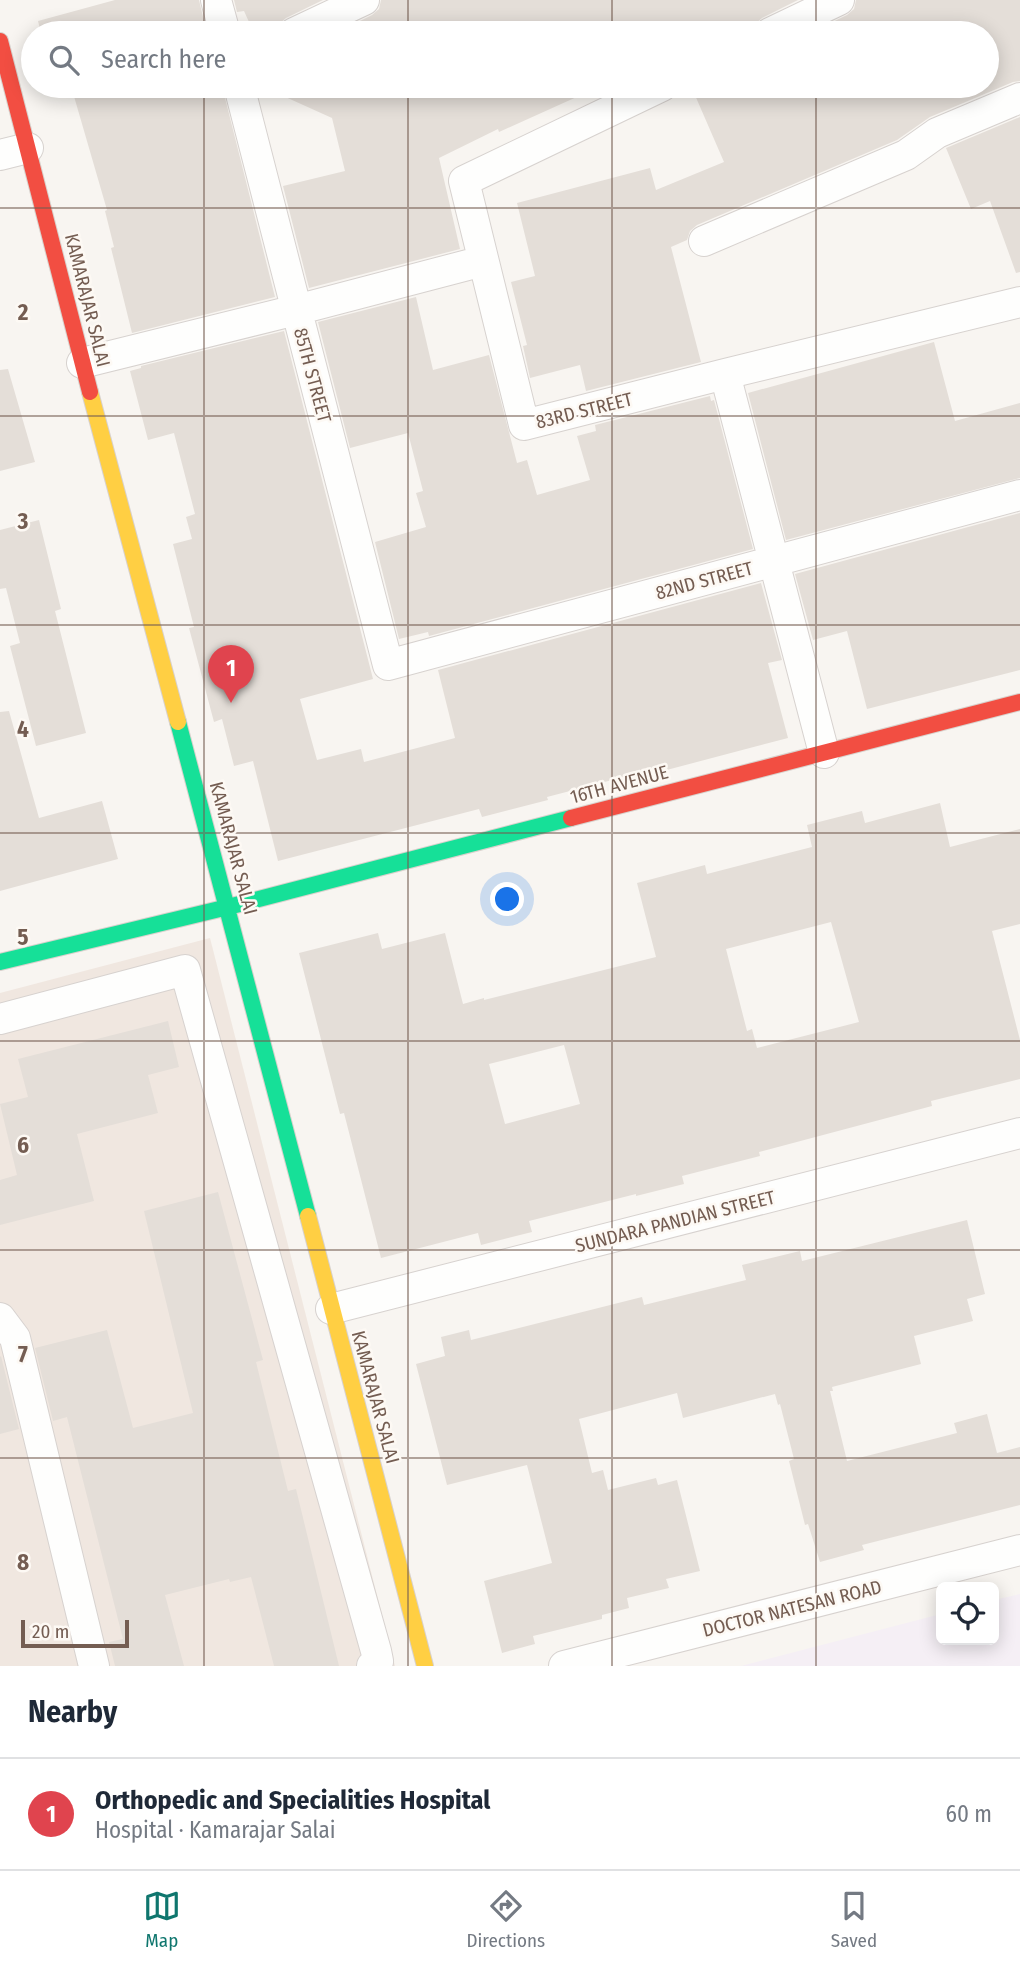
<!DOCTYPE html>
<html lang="en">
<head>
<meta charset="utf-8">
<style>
  body { margin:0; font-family:"Fira Sans Condensed",sans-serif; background:#f2f2f3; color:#1f2937 }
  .controls { position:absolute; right:21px; bottom:21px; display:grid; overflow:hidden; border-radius:10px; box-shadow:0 4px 18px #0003 }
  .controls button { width:63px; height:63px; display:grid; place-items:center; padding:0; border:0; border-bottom:2px solid #e0e1e3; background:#fff; color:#1f2937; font:35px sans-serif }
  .scale { position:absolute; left:21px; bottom:18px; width:108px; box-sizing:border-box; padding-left:7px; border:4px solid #745d52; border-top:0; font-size:19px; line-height:24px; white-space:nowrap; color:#745d52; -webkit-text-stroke:5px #fdf9f4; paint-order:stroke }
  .you { position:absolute; left:508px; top:900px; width:24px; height:24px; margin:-18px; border:5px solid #fff; border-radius:50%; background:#1a73e8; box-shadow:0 0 0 10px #1a73e833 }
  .badge { display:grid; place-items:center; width:46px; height:46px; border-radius:50%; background:#0f766e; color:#fff; font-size:23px; font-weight:700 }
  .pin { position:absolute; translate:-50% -58px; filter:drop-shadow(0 2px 4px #0008) }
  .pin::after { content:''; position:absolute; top:37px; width:24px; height:21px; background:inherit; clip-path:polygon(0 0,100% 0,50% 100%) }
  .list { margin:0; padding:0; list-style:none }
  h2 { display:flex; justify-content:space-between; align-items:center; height:91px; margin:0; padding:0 28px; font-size:30px }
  h2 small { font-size:23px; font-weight:400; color:#747a83 }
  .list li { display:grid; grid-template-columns:46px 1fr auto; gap:21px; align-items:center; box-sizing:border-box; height:112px; padding:0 28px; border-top:2px solid #e0e1e3 }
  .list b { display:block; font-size:26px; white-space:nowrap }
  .list p { margin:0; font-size:23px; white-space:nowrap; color:#747a83 }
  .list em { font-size:23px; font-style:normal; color:#747a83 }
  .icon { flex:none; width:38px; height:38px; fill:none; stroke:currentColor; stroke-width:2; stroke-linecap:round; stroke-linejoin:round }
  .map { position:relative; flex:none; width:1020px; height:1666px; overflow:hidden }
  .search { position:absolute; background:#fff; box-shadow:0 4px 18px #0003; left:21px; right:21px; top:21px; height:77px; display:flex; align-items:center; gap:18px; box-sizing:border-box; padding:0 24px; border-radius:38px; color:#747a83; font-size:26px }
  .sheet { height:203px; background:#fff }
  nav { display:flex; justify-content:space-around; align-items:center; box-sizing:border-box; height:98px; border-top:2px solid #e0e1e3; background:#fff; font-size:19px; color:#747a83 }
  nav a { display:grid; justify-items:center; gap:4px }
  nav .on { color:#0f766e }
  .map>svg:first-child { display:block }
  .residential { fill:#f0e7e0 }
  .education { fill:#f5eff5 }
  .building { fill:#e4ded8; fill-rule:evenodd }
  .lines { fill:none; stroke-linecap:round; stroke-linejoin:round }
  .street-casing { stroke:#d7d2cf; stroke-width:32 }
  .fast-casing { stroke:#d8d1cc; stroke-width:18 }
  .slow-casing { stroke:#d8d1cc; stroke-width:18 }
  .jam-casing { stroke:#d8d1cc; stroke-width:18 }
  .street { stroke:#fefefd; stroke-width:30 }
  .fast { stroke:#16e098; stroke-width:16 }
  .slow { stroke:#ffcf43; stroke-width:16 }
  .jam { stroke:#f24e42; stroke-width:16 }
  .grid { fill:none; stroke:#745d52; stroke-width:2; stroke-opacity:0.55 }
  .labels { text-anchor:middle; stroke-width:5; stroke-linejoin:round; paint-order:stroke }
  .street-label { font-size:19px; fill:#745d52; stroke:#fdf9f4 }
  .grid-label { font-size:23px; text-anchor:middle; font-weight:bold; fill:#745d52; stroke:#fdf9f4; stroke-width:5; stroke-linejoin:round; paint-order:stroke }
</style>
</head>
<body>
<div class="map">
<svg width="1020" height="1666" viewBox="0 0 1020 1666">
  <rect width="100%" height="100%" fill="#f8f5f1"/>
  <path class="residential" d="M210 938 395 1666H0V993Z"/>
  <path class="education" d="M1020 1594V1666H741L941 1614V1640H994V1600Z"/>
  <path class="building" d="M115 0H199L204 21 156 33H41L38 21Z
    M234 0H323L286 18 280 23 277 32 274 33H254L244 11 237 12Z
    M381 0H798L762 18 755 24 753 33H350L348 27 372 15 379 9Z
    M856 0H1020V81L1013 82 930 117 897 140 697 225 690 231 687 240 671 247 701 362 586 391 580 365 530 378 523 346 527 345 511 282 535 276 517 203 650 168 656 190 724 162 691 86H987V33H810L847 15 854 9Z
    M71 86H222L275 297 132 333 111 248 114 247 105 211 107 210Z
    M261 86H601L499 132 498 129 439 158 460 249 309 288 283 186 345 171 332 118Z
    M1020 117V272L1016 273 990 201 971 209 946 148Z
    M416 297 433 370 489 355 517 463 527 460 537 495 590 480 577 436 596 431 595 425 710 396 711 401 714 400 753 549 429 636 428 632 399 639 375 542 426 527 416 493 423 491 408 433 350 448 318 322Z
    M284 331 373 679 300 699 317 760 361 749 364 762 455 738 438 670 761 583 782 660 768 663 788 738 659 772 658 768 547 797 548 800 482 817 479 809 278 861 253 761 234 766 222 719 214 722 189 628 194 627 173 544 192 539 186 517 195 514 174 433 148 440 130 371 141 368V366Z
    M934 342 955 421 1020 403V478L786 540 748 393Z
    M8 369 35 462 0 471V370Z
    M1020 513V670L867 709 847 631 813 640 795 574Z
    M39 520 61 609 55 611 86 733 36 746 10 646 20 643 6 588 0 589V530Z
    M9 711 39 818 102 801 118 859 0 891V712Z
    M940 803 950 847 1020 829V924L992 931 1020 1040V1079L931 1101 932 1106 759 1152 760 1156 682 1176 684 1184 636 1196V1194L529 1221 532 1232 481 1245 478 1233 381 1258 344 1113 340 1114 299 953 378 933 382 949 445 933 463 1004 484 998V1000L656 957 637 883 705 865 707 874 812 847 807 825 862 811 865 823ZM831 922 859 1022 757 1048 752 1029 747 1031 726 949ZM564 1045 580 1104 505 1124 489 1064Z
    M168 1021 179 1067 148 1075 158 1113 77 1134 94 1201 0 1225V1180L17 1175 0 1104 28 1097 18 1059Z
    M218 1192 263 1360 256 1362 288 1491 296 1489 339 1666H274L251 1577 230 1582 229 1579 165 1595 184 1666H115L109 1642 123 1639 67 1417 53 1421 35 1348 107 1330 133 1428 193 1413 144 1211Z
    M967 1220 985 1294 967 1299 973 1321 914 1336 921 1364 832 1387 833 1391H830L847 1461 957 1433 954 1423 987 1414 997 1453 1020 1447V1505L862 1545 864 1550 820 1562 808 1524 805 1525 789 1461 794 1459 780 1404 778 1405 775 1394 683 1418 677 1393 579 1419 592 1473 603 1470 608 1490 656 1478 658 1485 677 1480 700 1571 666 1579 669 1588 627 1598 629 1608 602 1615V1619L533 1636 535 1644 502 1653 484 1581 552 1563 527 1465 447 1485 416 1364 445 1356 441 1337 469 1330 471 1340 642 1297 644 1305 746 1280 742 1265 800 1251 802 1261Z
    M1 1356 19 1429 0 1434V1357Z"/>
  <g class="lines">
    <defs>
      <path id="street" d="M216 0 225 33
        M294 33 364 0
        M770 33 839 0
        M239 86 388 665 1020 495
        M662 86 464 181 524 425 725 374 1020 302
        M0 155 28 148
        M704 241 906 155 937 133 1020 98
        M82 363 296 310 483 261
        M725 374 824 753
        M0 1019 185 970 376 1651 378 1661 372 1666
        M331 1309 1020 1133
        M0 1318 15 1338 94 1666
        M564 1666 1020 1550"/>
      <path id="fast" d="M178 722 308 1216
        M0 962 228 907 571 818"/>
      <path id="slow" d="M90 392 178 722
        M308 1216 425 1666"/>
      <path id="jam" d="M0 41 90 392
        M571 818 1020 702"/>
    </defs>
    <use href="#street" class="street-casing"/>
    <use href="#fast" class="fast-casing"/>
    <use href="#slow" class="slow-casing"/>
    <use href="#jam" class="jam-casing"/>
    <use href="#street" class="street"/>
    <use href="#fast" class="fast"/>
    <use href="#slow" class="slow"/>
    <use href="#jam" class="jam"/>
  </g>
  <path class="grid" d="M204 0V33M408 0V33M612 0V33M816 0V33M204 86V1666M408 86V1666M612 86V1666M816 86V1666M0 208H1020M0 416H1020M0 625H1020M0 833H1020M0 1041H1020M0 1250H1020M0 1458H1020"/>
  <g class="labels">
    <g class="street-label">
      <text transform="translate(88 300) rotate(76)" y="7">KAMARAJAR SALAI</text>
      <text transform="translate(313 375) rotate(75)" y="7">85TH STREET</text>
      <text transform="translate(584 410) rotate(-14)" y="7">83RD STREET</text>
      <text transform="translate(704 580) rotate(-15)" y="7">82ND STREET</text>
      <text transform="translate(619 784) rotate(-15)" y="7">16TH AVENUE</text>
      <text transform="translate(234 848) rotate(75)" y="7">KAMARAJAR SALAI</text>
      <text transform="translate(675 1221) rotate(-14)" y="7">SUNDARA PANDIAN STREET</text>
      <text transform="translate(376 1397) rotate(75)" y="7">KAMARAJAR SALAI</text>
      <text transform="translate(792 1608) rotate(-14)" y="7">DOCTOR NATESAN ROAD</text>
    </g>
  </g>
  <g class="grid-label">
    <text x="23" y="320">2</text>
    <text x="23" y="529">3</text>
    <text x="23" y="737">4</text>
    <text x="23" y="945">5</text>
    <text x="23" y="1153">6</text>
    <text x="23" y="1362">7</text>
    <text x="23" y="1570">8</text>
  </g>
</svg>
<div class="controls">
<button><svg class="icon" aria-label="locate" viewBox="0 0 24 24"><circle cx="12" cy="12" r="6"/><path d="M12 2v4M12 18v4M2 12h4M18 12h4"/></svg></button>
</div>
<div class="scale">20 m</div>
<div class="you"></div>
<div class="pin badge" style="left:231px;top:703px;background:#e0444e">1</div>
<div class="search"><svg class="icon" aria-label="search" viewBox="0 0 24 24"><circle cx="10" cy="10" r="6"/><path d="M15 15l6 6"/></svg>Search here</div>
</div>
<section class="sheet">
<h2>Nearby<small></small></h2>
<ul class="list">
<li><span class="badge" style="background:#e0444e">1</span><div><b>Orthopedic and Specialities Hospital</b><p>Hospital · Kamarajar Salai</p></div><em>60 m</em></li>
</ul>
</section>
<nav>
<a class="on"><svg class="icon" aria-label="map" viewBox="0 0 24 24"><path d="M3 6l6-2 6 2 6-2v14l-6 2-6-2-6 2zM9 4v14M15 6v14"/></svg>Map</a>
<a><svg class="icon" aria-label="directions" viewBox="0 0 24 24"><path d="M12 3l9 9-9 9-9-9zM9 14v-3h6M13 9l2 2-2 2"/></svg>Directions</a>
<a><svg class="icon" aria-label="saved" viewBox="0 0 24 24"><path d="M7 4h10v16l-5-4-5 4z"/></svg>Saved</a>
</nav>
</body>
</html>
